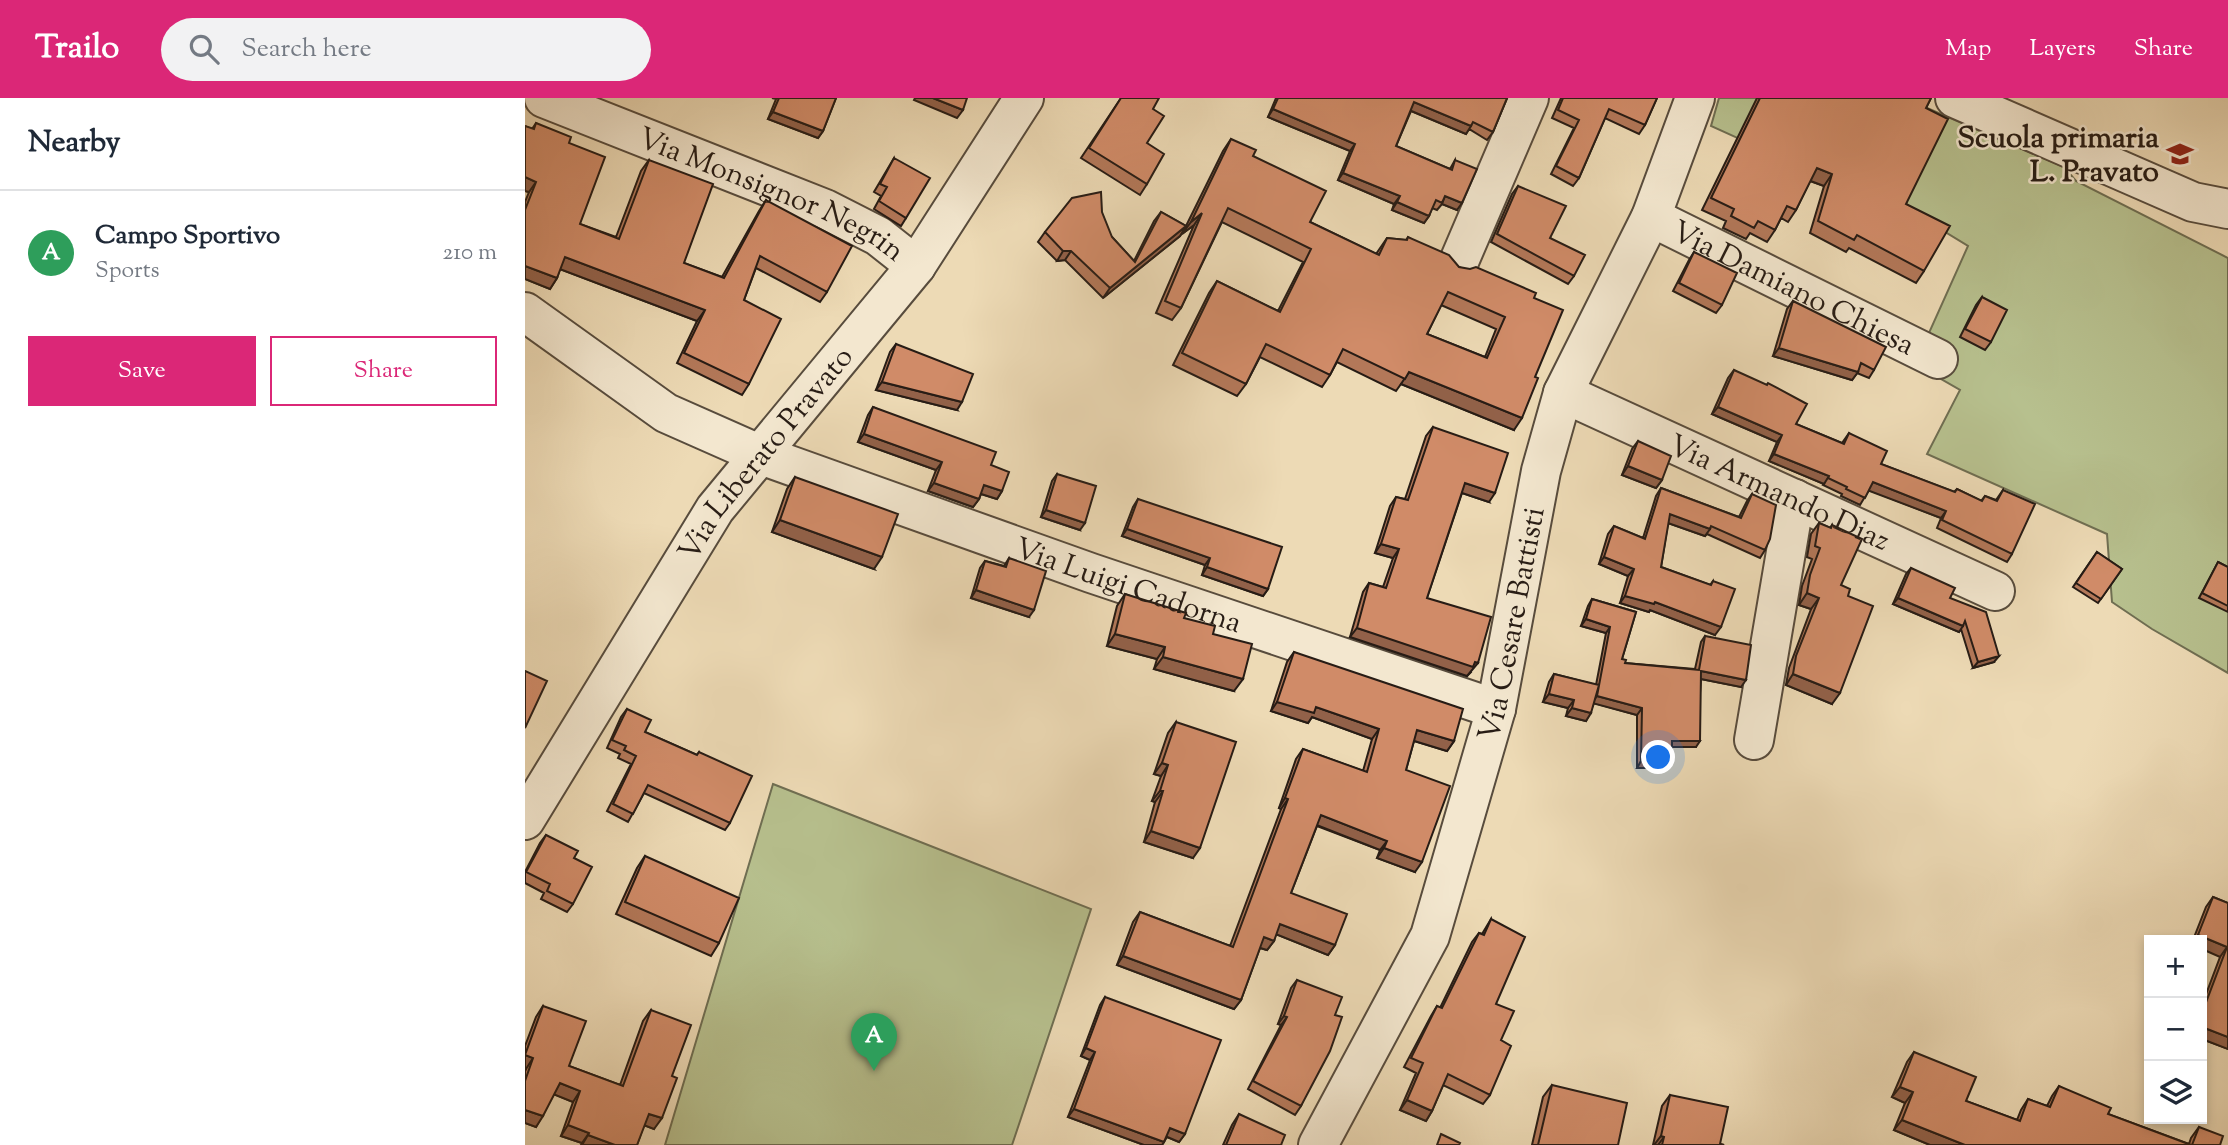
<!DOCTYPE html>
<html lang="en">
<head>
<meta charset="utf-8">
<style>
  body { margin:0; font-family:"Sorts Mill Goudy",serif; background:#f2f2f3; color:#1f2937 }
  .controls { position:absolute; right:21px; bottom:21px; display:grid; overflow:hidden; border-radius:0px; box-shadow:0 4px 10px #0003 }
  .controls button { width:63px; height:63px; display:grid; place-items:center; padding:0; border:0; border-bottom:2px solid #e0e1e3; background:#fff; color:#1f2937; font:35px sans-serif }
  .you { position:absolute; left:1134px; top:660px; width:24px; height:24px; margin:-18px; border:5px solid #fff; border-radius:50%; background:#1a73e8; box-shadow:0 0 0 10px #1a73e833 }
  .badge { display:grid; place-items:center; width:46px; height:46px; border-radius:50%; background:#db2777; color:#fff; font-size:23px; font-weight:700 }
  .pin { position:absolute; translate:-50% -58px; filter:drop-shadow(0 2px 4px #0008) }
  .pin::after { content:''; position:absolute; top:37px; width:24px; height:21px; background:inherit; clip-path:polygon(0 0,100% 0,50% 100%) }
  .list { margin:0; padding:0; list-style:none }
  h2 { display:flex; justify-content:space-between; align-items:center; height:91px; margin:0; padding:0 28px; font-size:30px }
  h2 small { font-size:23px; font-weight:400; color:#747a83 }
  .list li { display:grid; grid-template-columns:46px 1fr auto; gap:21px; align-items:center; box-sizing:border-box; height:126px; padding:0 28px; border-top:2px solid #e0e1e3 }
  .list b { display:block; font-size:26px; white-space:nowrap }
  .list p { margin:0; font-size:23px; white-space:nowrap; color:#747a83 }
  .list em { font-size:23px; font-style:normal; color:#747a83 }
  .actions { display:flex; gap:14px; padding:21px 28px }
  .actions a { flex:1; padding:16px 0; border:2px solid #db2777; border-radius:0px; text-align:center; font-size:24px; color:#db2777 }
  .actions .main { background:#db2777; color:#fff }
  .icon { flex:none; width:38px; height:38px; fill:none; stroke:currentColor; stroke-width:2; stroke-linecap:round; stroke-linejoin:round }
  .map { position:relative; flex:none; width:1703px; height:1047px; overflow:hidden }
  header { display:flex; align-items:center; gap:42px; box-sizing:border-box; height:98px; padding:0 35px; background:#db2777; color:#fff }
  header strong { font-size:33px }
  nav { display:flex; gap:38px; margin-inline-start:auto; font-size:24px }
  .search { width:490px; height:63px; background:#f2f2f3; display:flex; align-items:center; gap:18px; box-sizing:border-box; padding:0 24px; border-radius:38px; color:#747a83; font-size:26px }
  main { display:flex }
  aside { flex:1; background:#fff }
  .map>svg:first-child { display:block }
  .green { fill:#b7c08e; stroke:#6f6e52; stroke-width:2 }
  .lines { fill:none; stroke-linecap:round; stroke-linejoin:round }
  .minor-casing { stroke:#584c3d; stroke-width:42 }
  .minor { stroke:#f3e7cf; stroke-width:38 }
  .wall { fill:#b37859; stroke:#271c15; stroke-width:2; fill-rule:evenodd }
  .shaded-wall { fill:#926149; stroke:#271c15; stroke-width:2 }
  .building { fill:#d08b68; stroke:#271c15; stroke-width:2; fill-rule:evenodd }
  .labels { text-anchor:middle; stroke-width:5; stroke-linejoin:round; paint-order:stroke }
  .poi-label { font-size:30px; font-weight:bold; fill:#271c15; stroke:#f3e7cf; text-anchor:end }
  .street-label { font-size:30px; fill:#271c15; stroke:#f3e7cf }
</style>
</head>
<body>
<header>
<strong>Trailo</strong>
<div class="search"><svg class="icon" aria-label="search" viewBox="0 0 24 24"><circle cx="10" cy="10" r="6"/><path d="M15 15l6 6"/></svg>Search here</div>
<nav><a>Map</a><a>Layers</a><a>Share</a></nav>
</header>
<main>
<aside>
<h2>Nearby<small></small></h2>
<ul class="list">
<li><span class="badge" style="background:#2e9e5b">A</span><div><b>Campo Sportivo</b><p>Sports</p></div><em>210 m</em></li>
</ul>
<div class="actions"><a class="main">Save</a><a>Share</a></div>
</aside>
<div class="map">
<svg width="1703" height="1047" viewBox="0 0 1703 1047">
  <rect width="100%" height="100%" fill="#eddab5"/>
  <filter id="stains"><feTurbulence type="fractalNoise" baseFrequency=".00286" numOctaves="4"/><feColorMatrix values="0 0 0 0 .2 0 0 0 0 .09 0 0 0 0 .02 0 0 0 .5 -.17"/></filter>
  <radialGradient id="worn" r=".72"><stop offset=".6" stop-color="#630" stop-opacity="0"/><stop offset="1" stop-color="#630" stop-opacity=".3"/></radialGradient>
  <path class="green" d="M1194 0H1379L1539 69 1551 83 1703 160V575L1627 531 1587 504 1582 436 1402 356 1435 292 1390 266 1443 148 1420 134 1186 28Z
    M248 686 566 811 487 1047H140Z"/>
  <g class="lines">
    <defs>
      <g id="minor">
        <path id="s1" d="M19 0 300 111 353 138 391 168"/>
        <path d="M1430 0 1668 104 1703 111"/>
        <path id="s2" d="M1126 119 1413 261"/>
        <path d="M935 161 1004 0"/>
        <path id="s3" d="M0 214 141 315 236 357 566 475 971 611"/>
        <path id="s4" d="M1038 295 1470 493"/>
        <path d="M1229 642 1270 401"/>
        <path id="s5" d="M0 722 190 411 391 168 499 0"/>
        <path id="s6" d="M793 1047 905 838 971 611 1016 373 1038 295 1126 119 1170 0"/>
      </g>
    </defs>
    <use href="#minor" class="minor-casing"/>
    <use href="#minor" class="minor"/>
  </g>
  <path class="wall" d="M247 0H311L298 33 293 40 243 21 251 1Z
    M596 0 628 11 622 45V86L615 97 556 60Z
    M751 0H982L968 34 962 42 944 31 941 36 886 13 871 48 925 71 930 62 932 112 917 106 912 112 907 110 904 118 899 125 867 112 869 106 813 82 825 53 743 19Z
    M1036 0H1132L1120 27 1114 36 1080 20 1054 80 1048 88 1026 76 1049 30 1027 20Z
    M1232 0H1406L1401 10 1381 106 1399 173 1391 185 1324 150 1321 154 1285 135 1299 88 1285 83 1271 112 1263 124 1256 120 1250 132 1242 144 1225 135 1221 141 1198 130 1201 123 1177 112Z
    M11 25 44 45 55 126 91 139 116 73 124 62 159 165 197 179 234 113 241 102 302 194 295 204 231 170 219 202 224 286 217 297 152 265 172 223 35 171 32 180 25 191 0 181V104L4 94 0 93V28L7 31Z
    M706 41 728 58 785 124 851 156 862 140 881 142 883 139 934 169 1009 200 989 332 876 286 871 293 812 264 805 277 797 289 735 259 721 286 712 298 648 267 684 195 692 183 753 213 778 164 697 124 656 210 647 222 631 215 669 127 657 136 660 131 655 138 578 200 540 162 532 163 513 144 520 134 587 139 609 163 629 123 636 114 661 128 698 53ZM916 207 971 231 960 259 902 236Z
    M369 60 381 120 376 128 349 111 356 98 349 94Z
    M993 88 1049 178 1043 186 966 144 987 96Z
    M1169 154 1197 207 1191 215 1148 193 1164 162Z
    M1457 199 1466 244 1460 252 1435 239 1451 207Z
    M1268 203 1349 272 1344 280 1332 275 1327 282 1248 258 1262 211Z
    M371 246 432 312 351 292 365 254Z
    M1209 272 1271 326 1317 345 1324 335 1356 366 1429 394 1432 391 1456 403 1460 398 1471 402 1478 392 1487 456 1482 464 1412 430 1416 420 1344 392 1335 407 1316 398 1317 396 1298 387 1299 386 1244 363 1252 344 1187 316 1203 280Z
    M348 309 466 367 477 393 472 401 456 396 454 401 448 409 403 393 411 372 333 344 343 317Z
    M908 329 964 404 937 395 902 500 946 574 942 578 825 539 838 494 844 485 858 489 868 460 850 455 865 408 871 399 880 401 901 338Z
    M1113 343 1137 382 1131 390 1097 377 1107 351Z
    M532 376 555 432 516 419 527 383Z
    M270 379 349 471 247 434 262 391Z
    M1136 390 1214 419 1222 403 1227 396 1240 452 1235 460 1182 436 1180 438 1143 425 1136 469 1185 487 1188 483 1190 537 1125 512 1124 514 1095 505 1103 478 1074 466 1083 436 1089 428 1118 440 1131 398Z
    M613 401 743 491 738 498 677 477 680 467 597 438 608 409Z
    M1294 425 1305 430 1307 427 1316 487 1323 498 1307 606 1261 587 1264 570 1286 511 1274 507 1277 488 1287 461 1282 459 1286 436Z
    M1572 454 1597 471 1573 505 1548 489Z
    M484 460 504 519 446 500 455 470 460 463 479 468Z
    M1693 464 1703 469V514L1674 500Z
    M1386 470 1425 500 1469 564 1448 570 1436 531 1434 534 1368 506 1381 476Z
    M600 496 659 520 688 536 709 593 629 571 632 561 582 548 592 508Z
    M1067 501 1111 514 1097 561 1100 565 1170 571 1176 544 1180 538 1216 589 1176 581 1171 649H1147L1142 670H1112V617L1069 605 1061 623 1041 618 1043 610 1018 604 1024 584 1029 576 1071 587 1081 535 1056 528 1063 508Z
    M769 554 929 643 922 653 889 643 881 672 890 774 852 760 855 752 792 728 766 795 810 847 803 857 751 836 749 843 742 852 735 850 716 902 709 911 592 867 608 824 615 814 705 848 756 711 754 710 771 661 778 651 838 673 847 641 787 619 783 625 746 613 762 564Z
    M102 611 120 634 172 657 174 654 205 725 200 732 119 695 103 724 82 713 106 666 93 660 95 656 82 650 96 619Z
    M651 624 668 760 619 744 630 704 627 703 636 678 629 676 643 635Z
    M21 737 49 760 48 806 42 814 16 801 19 795 0 785V774L15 745Z
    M120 758 194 845 186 858 91 816 112 770Z
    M1688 799 1703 805V951L1677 941V907L1695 859 1677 842H1668L1681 809Z
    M966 821 971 906 976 942 965 997 958 1006 918 987 907 1013 901 1023 875 1012 891 975 879 969 906 918 912 908 915 910 947 844 954 835 957 836Z
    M772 882 810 917 776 1008 770 1017 723 991 756 927 753 926 766 890Z
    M580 899 660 1036 654 1044 642 1039 637 1047H619L543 1019 565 962 556 958 575 907Z
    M18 908 44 968 95 987 118 923 126 912 147 978 129 1031 119 1027 112 1047H56L57 1045 36 1038 48 1004 29 996 11 1029 0 1025V973L1 971 0 970V948L11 919Z
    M1389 954 1441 1003 1492 1022 1496 1012 1503 1001 1522 1008 1527 998 1534 988 1583 1016 1664 1046 1666 1040 1674 1029 1695 1047H1405L1369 1032 1380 1005 1367 999 1382 964Z
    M1027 987 1093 1047H1007L1018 999Z
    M1145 997 1195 1046 1199 1047H1128L1137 1008Z
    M714 1016 756 1047H698L707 1027Z"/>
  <path class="shaded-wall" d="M390 0H408L438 12 432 20 389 2Z
    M889 4 946 28 941 36 884 12Z
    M748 11 830 46 825 53 743 19Z
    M248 14 298 33 293 40 243 21Z
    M1292 70 1307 76 1299 88 1283 82Z
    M818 75 875 98 869 106 813 82Z
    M0 79 11 84 4 94 0 93Z
    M920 98 937 105 932 112 917 106Z
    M872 104 904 118 899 125 867 112Z
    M677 115 669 127 657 136 666 124Z
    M661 128 655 138 578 200 585 190Z
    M538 153H546L540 162 532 163Z
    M40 159 180 212 172 223 32 170Z
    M0 168 32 180 25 191 0 181Z
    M1254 250 1333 274 1327 282 1248 258Z
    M884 274 997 320 989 332 876 286Z
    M357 284 437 304 432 312 351 292Z
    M1193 309 1257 337 1252 344 1187 316Z
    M339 336 417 364 411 372 333 344Z
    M1249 356 1304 378 1299 386 1244 363Z
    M1103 368 1137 382 1131 390 1097 377Z
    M1348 384 1421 413 1416 420 1342 392Z
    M409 385 454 401 448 409 403 393Z
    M940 385 970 395 964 404 934 394Z
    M459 387 477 393 472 401 453 395Z
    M521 412 560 425 555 432 516 419Z
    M1145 416 1185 431 1180 438 1140 424Z
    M255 422 357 459 349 471 247 434Z
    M602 431 685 460 680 467 597 438Z
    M856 446 874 451 868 460 850 455Z
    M1079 459 1109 471 1103 478 1074 466Z
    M682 469 743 491 738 498 677 477Z
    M451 492 509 512 504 519 446 500Z
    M1282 495 1294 500 1286 511 1274 507Z
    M1100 498 1130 504 1196 529 1190 537 1125 512 1124 514 1095 505Z
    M1373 500 1438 528 1434 534 1368 506Z
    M1061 521 1085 529 1081 535 1056 528Z
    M832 530 953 565 942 578 825 539Z
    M590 536 640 549 632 561 582 548Z
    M1474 558 1469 564 1448 570 1453 564Z
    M638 559 718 581 709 593 629 571Z
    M1176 573 1221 582 1216 589 1171 580Z
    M1268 576 1315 595 1307 606 1261 587Z
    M1024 596 1049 602 1043 610 1018 604Z
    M1072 598 1117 610 1112 617 1067 605Z
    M752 604 791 609 854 631 847 641 787 619 783 625 746 613Z
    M1047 610 1066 615 1061 623 1041 618Z
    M892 632 929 643 922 653 886 642Z
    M1147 643H1175L1171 649H1142Z
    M1116 663H1147L1142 670H1112Z
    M637 665 643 667 636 678 629 676Z
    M635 693H638L630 704 627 703Z
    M760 700 763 701 756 711 754 710Z
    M796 717 862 743 855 752 789 726Z
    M626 733 675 750 668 760 619 744Z
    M859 750 897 764 890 774 852 760Z
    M755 826 810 847 803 857 748 835Z
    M1673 837 1702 849 1695 859 1677 851V842H1669Z
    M739 839 749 843 742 852 732 849Z
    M598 858 716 902 709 911 592 867Z
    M759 918 762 919 756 927 753 926Z
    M1677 929 1703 939V951L1677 941Z
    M561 950 570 954 565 962 556 958Z
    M0 957 8 960 1 971 0 970Z
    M35 985 55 993 48 1004 28 996Z
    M1375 989 1388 994 1380 1005 1367 999Z
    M882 1002 907 1013 901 1023 875 1012Z
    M549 1011 639 1044 637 1047H619L543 1019Z
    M0 1012 18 1018 11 1029 0 1025Z
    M124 1016 137 1020 129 1031 116 1026Z
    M1377 1022 1440 1047H1405L1369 1032Z
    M43 1027 64 1035 57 1045 36 1038Z
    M645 1030 660 1036 654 1044 640 1038Z
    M63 1037 90 1047H57Z
    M1136 1038 1139 1039 1133 1047H1129Z"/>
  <path class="building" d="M254 0H311L298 33 248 14Z
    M408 0H442L438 12Z
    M596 0H634L628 11 639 18 622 45 639 56 622 86 564 50Z
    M753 0H982L968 34 948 24 946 28 889 4 871 48 927 72 930 62 952 71 937 105 920 98 917 105 911 102 904 118 872 104 875 98 818 75 830 46 748 11Z
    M1038 0H1132L1120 27 1084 11 1054 80 1031 68 1054 22 1033 12Z
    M1235 0H1406L1401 10 1423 21 1381 106 1425 128 1399 173 1332 137 1329 142 1293 123 1307 76 1292 70 1271 112 1262 108 1250 132 1233 123 1229 130 1206 118 1209 111 1186 100Z
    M11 25 46 39 44 45 80 59 55 126 94 141 124 62 188 86 159 165 199 180 241 102 327 148 302 194 235 158 219 202 256 221 224 286 159 255 180 212 40 159 32 180 0 168V112L11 84 0 79V28L9 31Z
    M706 41 731 52 728 58 801 93 785 124 854 157 862 140 882 142 883 139 924 157 934 169 945 171 951 169 1011 195 1009 200 1038 212 1010 279 1013 280 997 320 884 274 880 281 818 251 805 277 741 246 721 286 657 255 692 183 755 214 786 151 703 110 656 210 640 203 677 115 666 124ZM923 194 980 219 962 260 902 236Z
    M369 60 405 80 381 120 354 103 362 89 355 86Z
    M993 88 1041 108 1025 140 1060 157 1049 178 972 136Z
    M576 94 577 114 587 139 610 164 636 114 661 128 585 190 546 153H538L520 134 547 100Z
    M1169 154 1212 175 1197 207 1154 185Z
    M1457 199 1482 212 1466 244 1440 231Z
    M1268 203 1361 249 1349 272 1336 265 1333 274 1254 250Z
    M371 246 448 276 437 304 357 284Z
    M1209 272 1242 287 1243 285 1282 306 1271 326 1319 346 1324 335 1362 353 1356 366 1430 394 1432 391 1457 403 1460 398 1472 403 1478 392 1510 406 1487 456 1417 422 1421 413 1348 384 1340 400 1321 391 1322 389 1303 380 1304 378 1249 356 1257 337 1193 309Z
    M348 309 471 354 466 367 484 374 477 393 459 387 454 401 409 385 417 364 339 336Z
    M908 329 983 355 970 395 940 385 902 500 966 519 953 565 950 564 948 569 832 530 844 485 861 490 874 451 856 446 871 399 883 402Z
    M1113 343 1146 358 1137 382 1103 368Z
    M532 376 571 388 560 425 521 412Z
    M270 379 373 416 357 459 255 422Z
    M1136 390 1216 420 1227 396 1251 407 1245 441 1240 452 1186 428 1185 431 1145 416 1136 469 1186 487 1188 483 1210 491 1196 529 1130 504 1129 506 1100 498 1109 471 1079 459 1089 428 1120 441Z
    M613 401 757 449 743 491 682 469 685 460 602 431Z
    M1294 425 1306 430 1307 427 1337 441 1316 487 1325 491 1323 498 1348 508 1315 595 1268 576 1271 558 1294 500 1282 495 1285 477 1295 450 1290 448Z
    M1572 454 1597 471 1576 501 1551 485Z
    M484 460 521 473 509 512 451 492 460 463 481 469Z
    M1693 464 1703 469V508L1677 495Z
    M1386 470 1430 490 1425 500 1461 514 1474 558 1453 564 1440 523 1438 528 1373 500Z
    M600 496 661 515 659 520 690 528 688 536 727 546 718 581 638 559 640 549 590 536Z
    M1067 501 1111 514 1097 561 1101 562 1100 565 1174 572 1180 538 1226 547 1221 582 1176 573 1175 643H1147V663H1116L1117 610 1072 598 1085 529 1061 521Z
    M769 554 938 611 929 643 892 632 881 672 925 688 897 764 859 750 862 743 796 717 766 795 822 816 810 847 755 826 749 843 739 839 716 902 598 858 615 814 708 849 763 701 760 700 778 651 842 674 854 631 791 609 789 615 752 604Z
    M0 573 22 583 0 630Z
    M1029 576 1074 587 1066 615 1047 610 1049 602 1024 596Z
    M102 611 126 622 120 634 172 657 174 654 227 678 205 725 123 687 108 716 88 706 111 658 99 652 101 648 87 642Z
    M651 624 711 644 675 750 626 733 638 693H635L643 667 637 665Z
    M21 737 53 753 49 760 67 769 48 806 22 793 25 786 1 774Z
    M120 758 214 800 194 845 100 804Z
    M1688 799 1703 805V939L1677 929V915L1702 849 1673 837Z
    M966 821 1000 839 971 906 989 913 976 942 986 948 965 997 923 976 907 1013 882 1002 898 965 886 960 912 908 917 910 954 835 959 837Z
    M772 882 817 899 810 917 817 919 805 953 776 1008 728 983 762 919 759 918Z
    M580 899 696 942 660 1036 645 1030 639 1044 549 1011 570 954 561 950Z
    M18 908 61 923 44 968 98 988 126 912 166 927 147 978 152 980 137 1020 124 1016 112 1047H90L63 1037 64 1035 43 1027 55 993 35 985 18 1018 0 1012V983L8 960 0 957Z
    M1389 954 1451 979 1441 1003 1495 1023 1503 1001 1525 1009 1534 988 1586 1010 1583 1016 1666 1047H1440L1377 1022 1388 994 1375 989Z
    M1027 987 1102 1005 1093 1047H1013Z
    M1145 997 1203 1009 1195 1046 1199 1047H1137L1139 1039 1136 1038Z
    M714 1016 760 1037 756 1047H701Z
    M1674 1029 1698 1038 1695 1047H1667Z
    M916 1036 935 1045 934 1047H912Z"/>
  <defs>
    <symbol id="school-bare" viewBox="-9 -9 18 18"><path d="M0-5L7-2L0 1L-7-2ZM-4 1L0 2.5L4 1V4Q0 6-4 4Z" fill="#8f2418" stroke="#f3e7cf" stroke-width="2.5" paint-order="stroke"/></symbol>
  </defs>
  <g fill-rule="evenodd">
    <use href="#school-bare" x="1636" y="37" width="38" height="38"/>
  </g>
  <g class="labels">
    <g class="poi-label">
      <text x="1634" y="49">Scuola primaria<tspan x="1634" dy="34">L. Pravato</tspan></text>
    </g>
    <g class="street-label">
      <text dy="10" stroke="none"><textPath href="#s1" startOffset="247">Via Monsignor Negrin</textPath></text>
      <text dy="10" stroke="none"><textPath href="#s2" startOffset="159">Via Damiano Chiesa</textPath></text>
      <text dy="10" stroke="none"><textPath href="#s5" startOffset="439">Via Liberato Pravato</textPath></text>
      <text dy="10" stroke="none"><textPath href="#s4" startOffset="238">Via Armando Diaz</textPath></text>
      <text dy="10" stroke="none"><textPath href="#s3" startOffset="667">Via Luigi Cadorna</textPath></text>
      <text dy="10" stroke="none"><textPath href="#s6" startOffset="560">Via Cesare Battisti</textPath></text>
    </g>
  </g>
  <rect width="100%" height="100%" filter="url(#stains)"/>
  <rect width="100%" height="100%" fill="url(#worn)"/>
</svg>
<div class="controls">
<button>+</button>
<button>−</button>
<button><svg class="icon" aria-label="layers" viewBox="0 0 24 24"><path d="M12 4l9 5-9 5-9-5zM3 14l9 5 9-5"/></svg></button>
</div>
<div class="you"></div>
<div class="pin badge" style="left:349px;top:973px;background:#2e9e5b">A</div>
</div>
</main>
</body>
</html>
